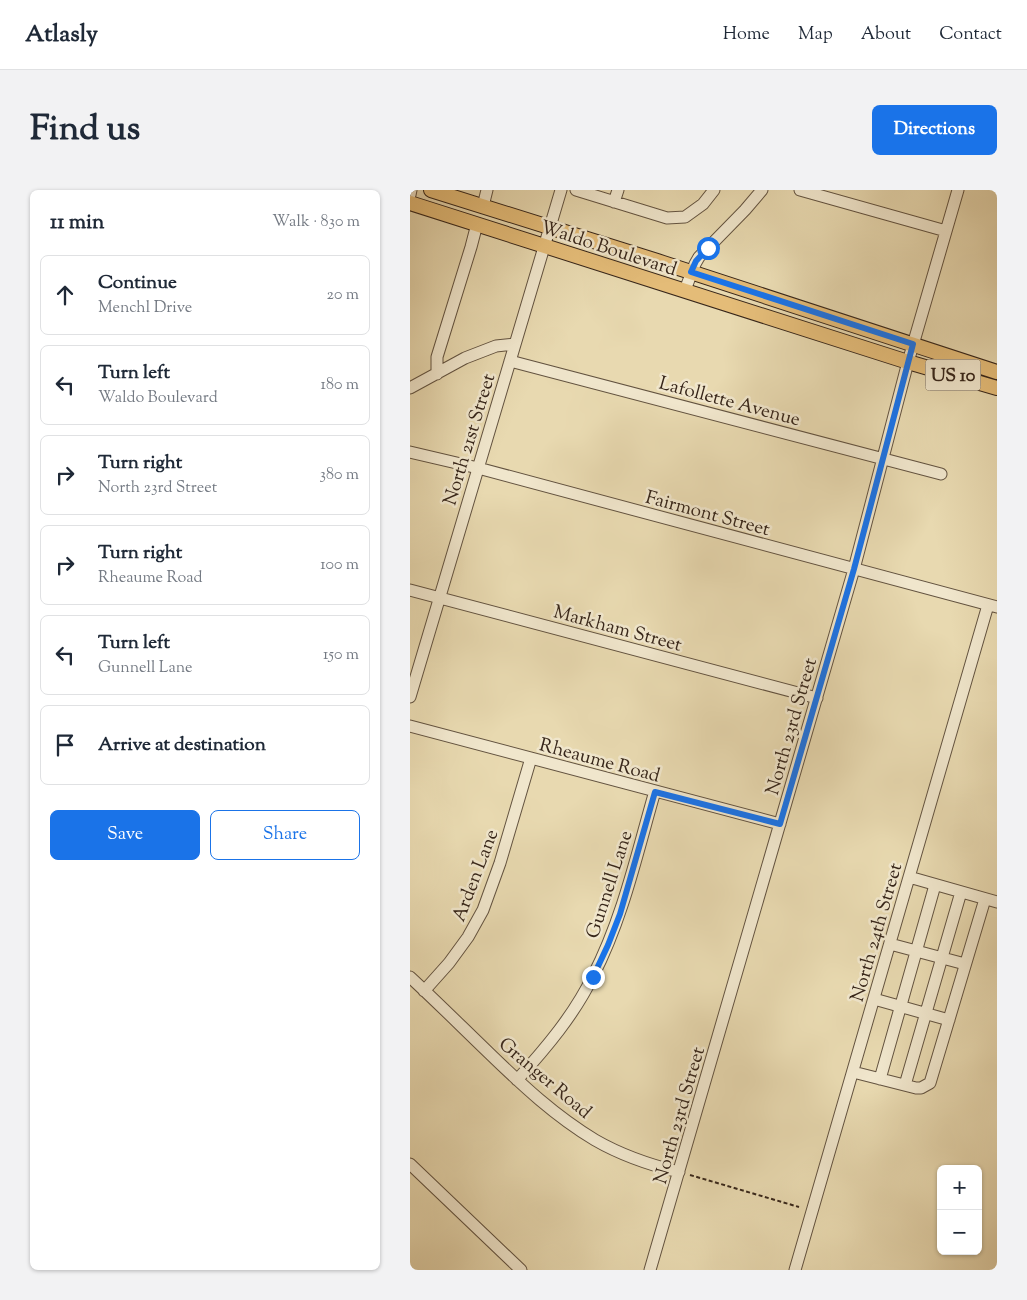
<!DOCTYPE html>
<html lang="en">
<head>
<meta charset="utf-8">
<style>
  body { margin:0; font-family:"Sorts Mill Goudy",serif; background:#f2f2f3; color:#1f2937 }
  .controls { position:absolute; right:15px; bottom:15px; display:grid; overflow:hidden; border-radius:8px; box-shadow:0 1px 4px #0004 }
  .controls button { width:45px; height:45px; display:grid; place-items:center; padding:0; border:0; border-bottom:1px solid #e0e1e3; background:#fff; color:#1f2937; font:25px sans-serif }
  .stop { position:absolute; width:15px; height:15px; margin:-11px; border:4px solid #1a73e8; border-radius:50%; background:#fff }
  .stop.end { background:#1a73e8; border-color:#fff; box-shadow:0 1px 5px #0008 }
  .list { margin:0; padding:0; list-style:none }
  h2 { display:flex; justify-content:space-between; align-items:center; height:65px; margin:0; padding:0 20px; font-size:21px }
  h2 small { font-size:16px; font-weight:400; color:#747a83 }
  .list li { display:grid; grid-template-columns:32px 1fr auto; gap:15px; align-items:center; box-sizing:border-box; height:80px; margin:0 10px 10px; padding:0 10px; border:1px solid #e0e1e3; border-radius:8px }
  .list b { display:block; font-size:19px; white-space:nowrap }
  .list p { margin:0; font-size:16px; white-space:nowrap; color:#747a83 }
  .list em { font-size:16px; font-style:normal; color:#747a83 }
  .actions { display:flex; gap:10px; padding:15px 20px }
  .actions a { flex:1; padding:11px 0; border:1px solid #1a73e8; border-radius:8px; text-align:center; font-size:18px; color:#1a73e8 }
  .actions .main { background:#1a73e8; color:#fff }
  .icon { flex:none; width:28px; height:28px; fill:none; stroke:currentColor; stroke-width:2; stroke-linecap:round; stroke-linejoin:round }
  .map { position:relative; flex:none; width:587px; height:1080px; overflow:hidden; border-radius:8px }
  header { display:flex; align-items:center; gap:30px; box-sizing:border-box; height:70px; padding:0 25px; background:#fff; border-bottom:1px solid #e0e1e3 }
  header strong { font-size:24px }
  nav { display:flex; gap:28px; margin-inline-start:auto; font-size:18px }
  .intro { display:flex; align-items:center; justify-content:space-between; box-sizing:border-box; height:120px; padding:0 30px }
  h1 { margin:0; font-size:35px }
  .button { padding:12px 22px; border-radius:8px; background:#1a73e8; color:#fff; font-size:18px; font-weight:700 }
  main { display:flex; gap:30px; padding:0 30px }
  aside { flex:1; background:#fff; border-radius:8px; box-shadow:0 1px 4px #0004 }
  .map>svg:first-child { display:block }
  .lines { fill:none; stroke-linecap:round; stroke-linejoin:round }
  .minor-casing { stroke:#635340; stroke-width:13 }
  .major-casing { stroke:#37261a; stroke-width:16 }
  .path { stroke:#37261a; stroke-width:2; stroke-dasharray:4 2.5; stroke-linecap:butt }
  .minor { stroke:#f0e6cc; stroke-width:11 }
  .major { stroke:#e4bc78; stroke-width:14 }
  .route { stroke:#1a73e8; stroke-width:6 }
  .labels { text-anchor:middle; stroke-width:5; stroke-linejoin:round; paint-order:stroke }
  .shield { fill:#f0e6cc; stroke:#6e604f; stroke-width:1 }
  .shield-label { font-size:18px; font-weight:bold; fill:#37261a }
  .street-label { font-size:19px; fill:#37261a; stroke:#f0e6cc }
</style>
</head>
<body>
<header>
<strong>Atlasly</strong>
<nav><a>Home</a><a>Map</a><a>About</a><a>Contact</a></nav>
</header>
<div class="intro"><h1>Find us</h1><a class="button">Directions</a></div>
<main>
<aside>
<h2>11 min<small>Walk · 830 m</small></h2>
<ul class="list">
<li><svg class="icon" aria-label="ahead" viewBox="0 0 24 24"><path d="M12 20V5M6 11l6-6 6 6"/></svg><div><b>Continue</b><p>Menchl Drive</p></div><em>20 m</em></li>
<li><svg class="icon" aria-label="left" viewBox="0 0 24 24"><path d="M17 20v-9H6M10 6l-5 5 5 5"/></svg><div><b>Turn left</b><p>Waldo Boulevard</p></div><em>180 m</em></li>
<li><svg class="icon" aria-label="right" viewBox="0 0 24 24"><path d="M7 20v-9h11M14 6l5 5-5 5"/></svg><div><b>Turn right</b><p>North 23rd Street</p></div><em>380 m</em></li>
<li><svg class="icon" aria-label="right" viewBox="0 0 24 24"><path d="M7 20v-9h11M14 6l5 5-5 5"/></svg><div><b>Turn right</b><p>Rheaume Road</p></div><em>100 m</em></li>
<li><svg class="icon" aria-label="left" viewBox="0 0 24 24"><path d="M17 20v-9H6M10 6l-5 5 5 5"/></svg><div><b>Turn left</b><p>Gunnell Lane</p></div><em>150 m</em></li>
<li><svg class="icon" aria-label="arrive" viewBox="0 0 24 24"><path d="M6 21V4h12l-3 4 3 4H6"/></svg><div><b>Arrive at destination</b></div></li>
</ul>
<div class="actions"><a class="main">Save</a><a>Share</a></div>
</aside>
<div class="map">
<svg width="587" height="1080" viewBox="0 0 587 1080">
  <rect width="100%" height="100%" fill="#e8d9b0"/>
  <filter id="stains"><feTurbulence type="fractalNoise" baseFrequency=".004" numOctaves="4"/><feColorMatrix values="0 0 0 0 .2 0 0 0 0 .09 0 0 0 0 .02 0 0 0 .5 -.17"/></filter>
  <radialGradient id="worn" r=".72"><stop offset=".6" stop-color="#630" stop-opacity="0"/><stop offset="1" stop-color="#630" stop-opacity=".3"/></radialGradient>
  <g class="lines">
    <defs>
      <path id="minor" d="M166 0 257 28 275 27 293 14 304 0
        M390 0 536 41
        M0 5 1 0
        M204 12 208 0
        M73 16 77 0
        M275 100 285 74 289 67 335 20 352 0
        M100 171 531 284
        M27 184V167L61 57 67 34
        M0 198 55 168 86 156 105 154
        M0 262 68 278 587 417
        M0 400 407 508
        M0 507 151 0
        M0 536 370 634
        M499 687 587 712
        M480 754 555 774
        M0 787C27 812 53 838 79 863 112 895 145 926 185 950 211 965 240 975 269 982
        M14 801 39 773 58 747 73 720 90 673 121 568
        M464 809 539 830
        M443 882 506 898H511L520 893 575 709
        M470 889 525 695
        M107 890C136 858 164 825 183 786 213 728 227 663 245 601
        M495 895 551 702
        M0 974 111 1080
        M240 1080 444 379 498 172 548 0
        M385 1080 578 415"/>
      <path id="major" d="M21 0 247 71 587 182
        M0 13 498 172 587 198"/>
    </defs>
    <use href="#minor" class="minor-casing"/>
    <use href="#major" class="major-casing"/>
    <path class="path" d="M280 985 389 1017"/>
    <use href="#minor" class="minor"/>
    <use href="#major" class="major"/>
  </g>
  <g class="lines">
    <path class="route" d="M183 787 198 755 210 724 245 602 370 634 444 379 503 154 281 82 286 71 298 58"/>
  </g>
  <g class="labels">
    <rect class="shield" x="515.5" y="169.5" width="55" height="31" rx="4"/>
    <g class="shield-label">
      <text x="543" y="191">US 10</text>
    </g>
    <g class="street-label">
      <text transform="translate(199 57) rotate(18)" y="7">Waldo Boulevard</text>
      <text transform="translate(320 210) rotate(15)" y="7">Lafollette Avenue</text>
      <text transform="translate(58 249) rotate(-73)" y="7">North 21st Street</text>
      <text transform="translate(298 322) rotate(15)" y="7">Fairmont Street</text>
      <text transform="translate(208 437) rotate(15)" y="7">Markham Street</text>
      <text transform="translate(380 536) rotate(-74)" y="7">North 23rd Street</text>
      <text transform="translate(190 569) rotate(15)" y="7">Rheaume Road</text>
      <text transform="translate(64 685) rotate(-69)" y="7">Arden Lane</text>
      <text transform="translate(198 694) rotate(-72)" y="7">Gunnell Lane</text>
      <text transform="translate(465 742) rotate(-74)" y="7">North 24th Street</text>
      <text transform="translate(136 887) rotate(40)" y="7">Granger Road</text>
      <text transform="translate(268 925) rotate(-74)" y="7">North 23rd Street</text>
    </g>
  </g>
  <rect width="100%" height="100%" filter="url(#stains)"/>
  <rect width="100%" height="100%" fill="url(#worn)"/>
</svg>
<div class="controls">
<button>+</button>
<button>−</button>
</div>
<div class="stop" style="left:298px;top:58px"></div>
<div class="stop end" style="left:183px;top:787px"></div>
</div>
</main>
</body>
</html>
